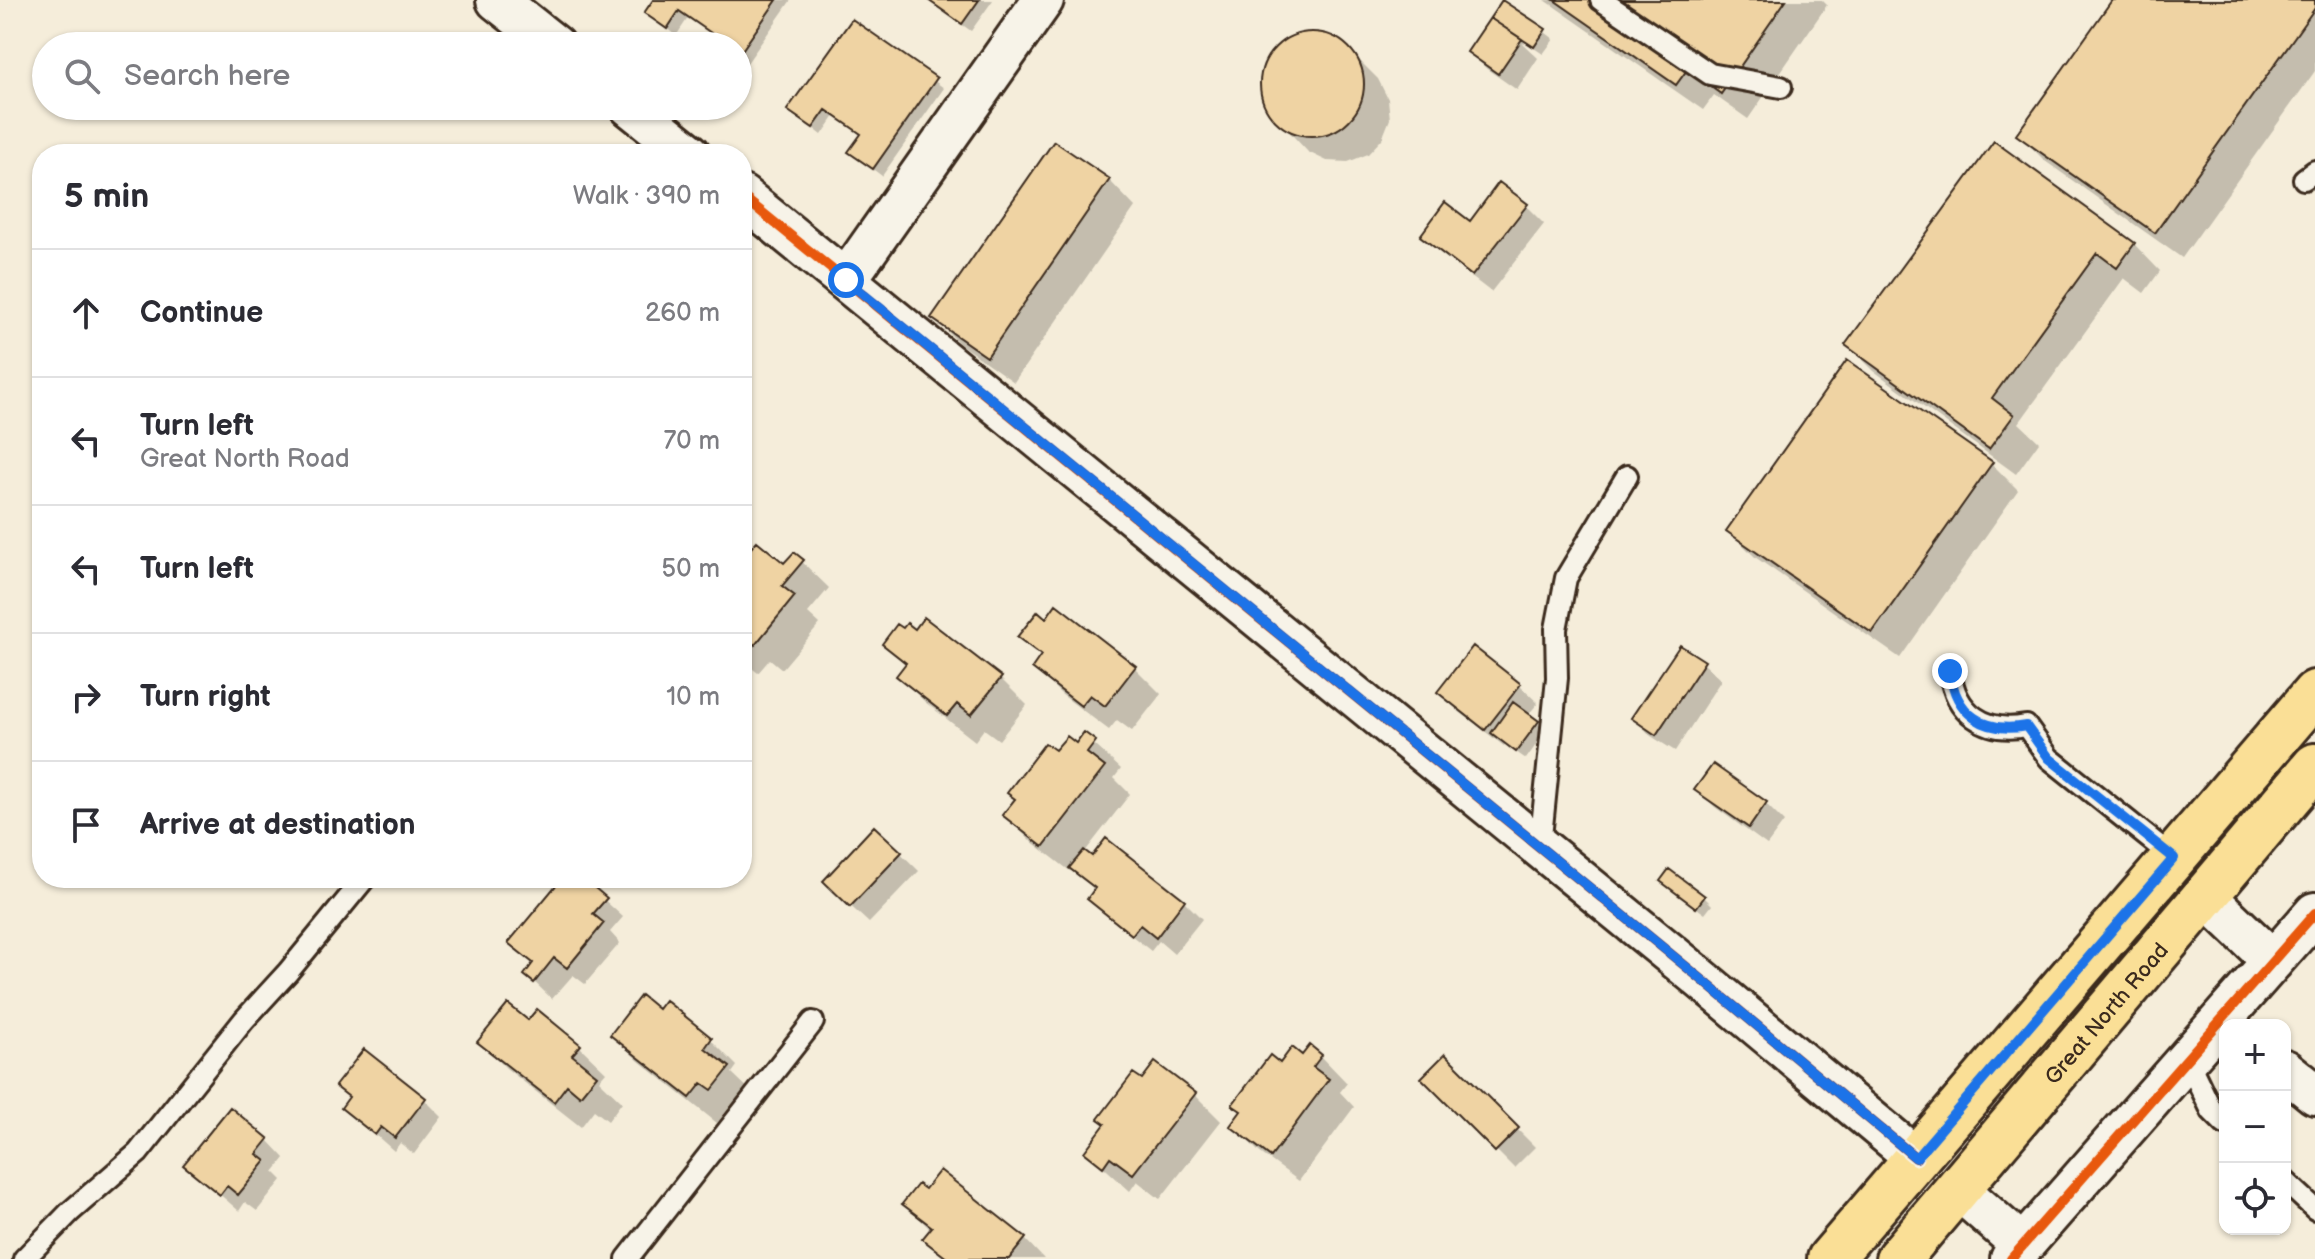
<!DOCTYPE html>
<html lang="en">
<head>
<meta charset="utf-8">
<style>
  body { margin:0; font-family:"Balsamiq Sans",sans-serif; background:#f2f2f3; color:#2b2b33 }
  .controls { position:absolute; right:24px; bottom:24px; display:grid; overflow:hidden; border-radius:16px; box-shadow:0 2px 6px #0004 }
  .controls button { width:72px; height:72px; display:grid; place-items:center; padding:0; border:0; border-bottom:2px solid #e1e1e2; background:#fff; color:#2b2b33; font:40px sans-serif }
  .stop { position:absolute; width:24px; height:24px; margin:-18px; border:6px solid #1a73e8; border-radius:50%; background:#fff }
  .stop.end { background:#1a73e8; border-color:#fff; box-shadow:0 2px 8px #0008 }
  .list { margin:0; padding:0; list-style:none }
  h2 { display:flex; justify-content:space-between; align-items:center; height:104px; margin:0; padding:0 32px; font-size:34px }
  h2 small { font-size:26px; font-weight:400; color:#7c7c81 }
  .list li { display:grid; grid-template-columns:52px 1fr auto; gap:24px; align-items:center; box-sizing:border-box; height:128px; padding:0 32px; border-top:2px solid #e1e1e2 }
  .list b { display:block; font-size:30px; white-space:nowrap }
  .list p { margin:0; font-size:26px; white-space:nowrap; color:#7c7c81 }
  .list em { font-size:26px; font-style:normal; color:#7c7c81 }
  .icon { flex:none; width:44px; height:44px; fill:none; stroke:currentColor; stroke-width:2; stroke-linecap:round; stroke-linejoin:round }
  .map { position:relative; flex:none; width:2315px; height:1259px; overflow:hidden }
  .search { position:absolute; background:#fff; box-shadow:0 2px 6px #0004; left:32px; top:32px; width:720px; height:88px; display:flex; align-items:center; gap:20px; box-sizing:border-box; padding:0 28px; border-radius:44px; color:#7c7c81; font-size:30px }
  .panel { position:absolute; background:#fff; box-shadow:0 2px 6px #0004; left:32px; top:144px; width:720px; height:744px; border-radius:32px }
  .map>svg:first-child { display:block }
  .shadow { fill:#0003 }
  .building { fill:#efd3a3; stroke:#3b2a1e; stroke-width:2 }
  .lines { fill:none; stroke-linecap:round; stroke-linejoin:round }
  .lane-casing { stroke:#3b2a1e; stroke-width:26 }
  .street-casing { stroke:#3b2a1e; stroke-width:46 }
  .primary-casing { stroke:#3b2a1e; stroke-width:50 }
  .lane { stroke:#f7f3e8; stroke-width:20 }
  .street { stroke:#f7f3e8; stroke-width:40 }
  .primary { stroke:#fadf96; stroke-width:44 }
  .cycleway-casing { stroke:#f7f3e8; stroke-width:15 }
  .cycleway { stroke:#e8590c; stroke-width:10 }
  .route { stroke:#1a73e8; stroke-width:10 }
  .labels { text-anchor:middle; stroke-width:6; stroke-linejoin:round; paint-order:stroke }
  .street-label { font-size:22px; fill:#3b2a1e; stroke:#f7f3e8 }
</style>
</head>
<body>
<div class="map">
<svg width="2315" height="1259" viewBox="0 0 2315 1259">
  <rect width="100%" height="100%" fill="#f5edda"/>
  <filter id="ink" filterUnits="userSpaceOnUse"><feTurbulence type="fractalNoise" baseFrequency=".0125" numOctaves="2"/><feDisplacementMap in="SourceGraphic" scale="16" xChannelSelector="R" yChannelSelector="G"/><feConvolveMatrix kernelMatrix="1 2 1 2 8 2 1 2 1" color-interpolation-filters="sRGB"/></filter>
  <g filter="url(#ink)">
    <path class="shadow" d="M655 0H791L738 76V46H705L713 34 688 18 676 36 647 12Z
      M928 0H993L971 31Z
      M1545 0H1822L1827 5 1748 119 1714 95 1703 110Z
      M2115 0H2315V71L2182 258 2045 161 2019 135Z
      M1504 1 1554 39 1543 54 1525 42 1523 44 1538 58 1517 90 1487 69 1469 52Z
      M852 22 944 88 882 176 850 152 862 135 835 116 822 135 790 110Z
      M1314 33 1334 39 1351 52 1378 79 1388 99 1390 119 1382 139 1368 154 1348 162 1327 161 1308 152 1267 108 1261 88 1264 67 1275 49 1293 37Z
      M1994 143 2134 244 2160 271 2144 293 2124 278 2019 423 2039 442 2016 474 1874 371 1848 345Z
      M1109 180 1135 207 1014 382 960 344 934 318Z
      M1526 206 1544 224 1491 292 1440 253 1422 235Z
      M1848 362 1992 464 2018 490 1900 658 1755 557 1729 531Z
      M794 554 829 588 808 613 820 624 782 669 770 659 758 673 742 660V561L784 566Z
      M1056 607 1135 668 1161 694 1132 731 1117 720 1109 730 1061 694 1034 667 1042 658 1020 637 1046 621Z
      M884 644 1000 678 1027 705 999 740 984 729 975 741 925 702 899 676 907 666Z
      M1473 649 1520 686 1538 703 1528 715 1546 731 1526 759 1505 744 1504 746 1457 710 1440 692Z
      M1703 663 1721 680 1675 751 1651 736 1634 718Z
      M1084 735 1121 769 1114 778 1130 794 1084 853 1184 901 1202 919 1174 954 1159 941 1151 951 1107 916 1089 899 1096 890 1073 868 1070 871 1031 841 1004 815 1056 753 1076 745Z
      M1714 767 1766 804 1784 822 1767 845 1715 807 1697 790Z
      M742 777 750 786 742 795Z
      M875 828 919 871 869 923 843 899Z
      M564 878H580L623 917 610 932 620 943 585 984 573 975 552 999 526 974 534 965 511 943Z
      M1671 889 1704 897 1712 905 1705 914Z
      M612 1035 711 1040 737 1066 732 1073 755 1095 739 1115 729 1108 717 1123 639 1061Z
      M480 1042 579 1046 606 1072 599 1080 622 1102 608 1121 594 1110 581 1127 506 1068Z
      M364 1052 425 1100 442 1117 414 1154 400 1143 394 1151 344 1107 350 1098 338 1086Z
      M1321 1056 1347 1083 1340 1092 1354 1107 1299 1181 1259 1152 1233 1126 1280 1065Z
      M1445 1057 1535 1147 1514 1168 1424 1078Z
      M1156 1065 1195 1095 1221 1121 1160 1199 1137 1181 1130 1191 1086 1151Z
      M268 1140 285 1158 274 1172 282 1180 257 1211 245 1202 239 1211 186 1165Z
      M905 1204 1025 1239 1044 1259H946L925 1239 932 1231Z"/>
    <path class="building" d="M653 0H777L738 56V46H702L711 33 679 11 667 29 644 13Z
      M928 0H979L962 24Z
      M1502 0 1546 29 1534 47 1490 18Z
      M1554 0H1786L1721 94 1687 70 1676 85Z
      M2112 0H2315V8L2155 233 2016 135Z
      M1490 18 1522 39 1498 74 1467 52Z
      M852 19 937 78 873 169 848 152 861 134 826 110 813 128 787 110Z
      M1260 84a52 52 0 1 1 104 0a52 52 0 1 1-104 0Z
      M1054 141 1110 179 987 357 931 318Z
      M1994 141 2135 243 2117 268 2097 253 1992 398 2014 415 1989 449 1845 345Z
      M1499 182 1528 204 1472 276 1420 236 1445 202 1470 221Z
      M1847 360 1993 462 1872 633 1726 531Z
      M757 541 784 563 794 552 804 560 782 586 795 596 755 645 742 635V558Z
      M1056 604 1136 666 1105 706 1090 695 1081 706 1032 668 1041 655 1017 637 1038 611 1046 618Z
      M924 617 1002 677 971 715 957 704 947 716 896 676 906 663 882 644 897 624 903 628 907 623 915 629Z
      M1680 645 1705 661 1656 735 1631 718Z
      M1473 646 1521 684 1485 730 1437 692Z
      M1513 702 1539 721 1516 752 1491 733Z
      M1084 732 1096 741 1087 753 1105 767 1043 847 1002 815 1015 799 1007 793 1045 743 1055 750 1067 736 1076 743Z
      M1713 764 1767 802 1749 828 1694 790Z
      M874 826 902 852 850 907 823 881Z
      M1106 838 1185 900 1156 938 1140 925 1132 935 1087 899 1095 888 1069 868 1084 850 1092 856Z
      M1669 869 1705 896 1696 908 1660 881Z
      M562 878H583L607 898 593 914 604 923 567 968 554 958 534 983 524 975 533 963 508 943Z
      M641 995 658 1009 665 1000 712 1038 705 1048 730 1067 712 1090 702 1083 690 1098 610 1035Z
      M508 1004 528 1020 537 1009 581 1045 572 1055 597 1075 580 1096 567 1085 554 1102 477 1042Z
      M1310 1045 1322 1055 1313 1067 1329 1079 1271 1157 1230 1126 1241 1111 1232 1105 1270 1055 1280 1063 1292 1047 1302 1055Z
      M364 1049 426 1098 395 1138 381 1127 375 1135 341 1108 349 1097 335 1086Z
      M1445 1054 1519 1128 1495 1152 1421 1078Z
      M1155 1062 1196 1093 1133 1174 1110 1157 1103 1167 1084 1152 1105 1124 1098 1119 1133 1073 1142 1079Z
      M230 1107 269 1139 257 1154 266 1161 238 1195 227 1186 220 1195 183 1165Z
      M940 1170 1026 1238 1009 1259H948L922 1239 932 1227 902 1204 918 1184 925 1189Z"/>
    <g class="lines">
      <defs>
        <path id="lane" d="M1601 0 1710 74 1781 87
          M2304 179 2315 171
          M1950 671C1955 713 1985 734 2026 726L2049 758 2174 858
          M1540 847 1557 678 1556 629 1566 578 1627 476
          M2187 1059 2212 1111 2225 1124
          M2285 1181 2315 1209
          M24 1259 70 1212 138 1153 244 1020 288 972 365 878
          M627 1259 813 1022"/>
        <path id="street" d="M497 0 555 46
          M630 106 690 154
          M742 196 1700 978 1916 1158
          M846 280 1043 0
          M2205 896 2273 961
          M2285 1070 2315 1094
          M1958 1189 2022 1245
          M2011 1259 2315 913"/>
        <g id="primary">
          <path d="M1830 1259 2315 693"/>
          <path id="s1" d="M1898 1259 2315 766"/>
        </g>
      </defs>
      <use href="#lane" class="lane-casing"/>
      <use href="#street" class="street-casing"/>
      <use href="#primary" class="primary-casing"/>
      <use href="#lane" class="lane"/>
      <use href="#street" class="street"/>
      <use href="#primary" class="primary"/>
      <defs>
        <path id="cycleway" d="M742 196 1700 978 1916 1158
          M2011 1259 2315 913"/>
      </defs>
      <use href="#cycleway" class="cycleway-casing"/>
      <use href="#cycleway" class="cycleway"/>
    </g>
  </g>
  <g class="lines" filter="url(#ink)">
    <path class="route" d="M846 280 1700 978 1916 1158 2174 858 2049 758 2026 726C1984 734 1955 714 1950 671"/>
  </g>
  <g class="labels">
    <g class="street-label">
      <text dy="8" stroke="none"><textPath href="#s1" startOffset="322">Great North Road</textPath></text>
    </g>
  </g>
</svg>
<div class="controls">
<button>+</button>
<button>−</button>
<button><svg class="icon" aria-label="locate" viewBox="0 0 24 24"><circle cx="12" cy="12" r="6"/><path d="M12 2v4M12 18v4M2 12h4M18 12h4"/></svg></button>
</div>
<div class="stop" style="left:846px;top:280px"></div>
<div class="stop end" style="left:1950px;top:671px"></div>
<div class="search"><svg class="icon" aria-label="search" viewBox="0 0 24 24"><circle cx="10" cy="10" r="6"/><path d="M15 15l6 6"/></svg>Search here</div>
<section class="panel">
<h2>5 min<small>Walk · 390 m</small></h2>
<ul class="list">
<li><svg class="icon" aria-label="ahead" viewBox="0 0 24 24"><path d="M12 20V5M6 11l6-6 6 6"/></svg><div><b>Continue</b></div><em>260 m</em></li>
<li><svg class="icon" aria-label="left" viewBox="0 0 24 24"><path d="M17 20v-9H6M10 6l-5 5 5 5"/></svg><div><b>Turn left</b><p>Great North Road</p></div><em>70 m</em></li>
<li><svg class="icon" aria-label="left" viewBox="0 0 24 24"><path d="M17 20v-9H6M10 6l-5 5 5 5"/></svg><div><b>Turn left</b></div><em>50 m</em></li>
<li><svg class="icon" aria-label="right" viewBox="0 0 24 24"><path d="M7 20v-9h11M14 6l5 5-5 5"/></svg><div><b>Turn right</b></div><em>10 m</em></li>
<li><svg class="icon" aria-label="arrive" viewBox="0 0 24 24"><path d="M6 21V4h12l-3 4 3 4H6"/></svg><div><b>Arrive at destination</b></div></li>
</ul>
</section>
</div>
</body>
</html>
